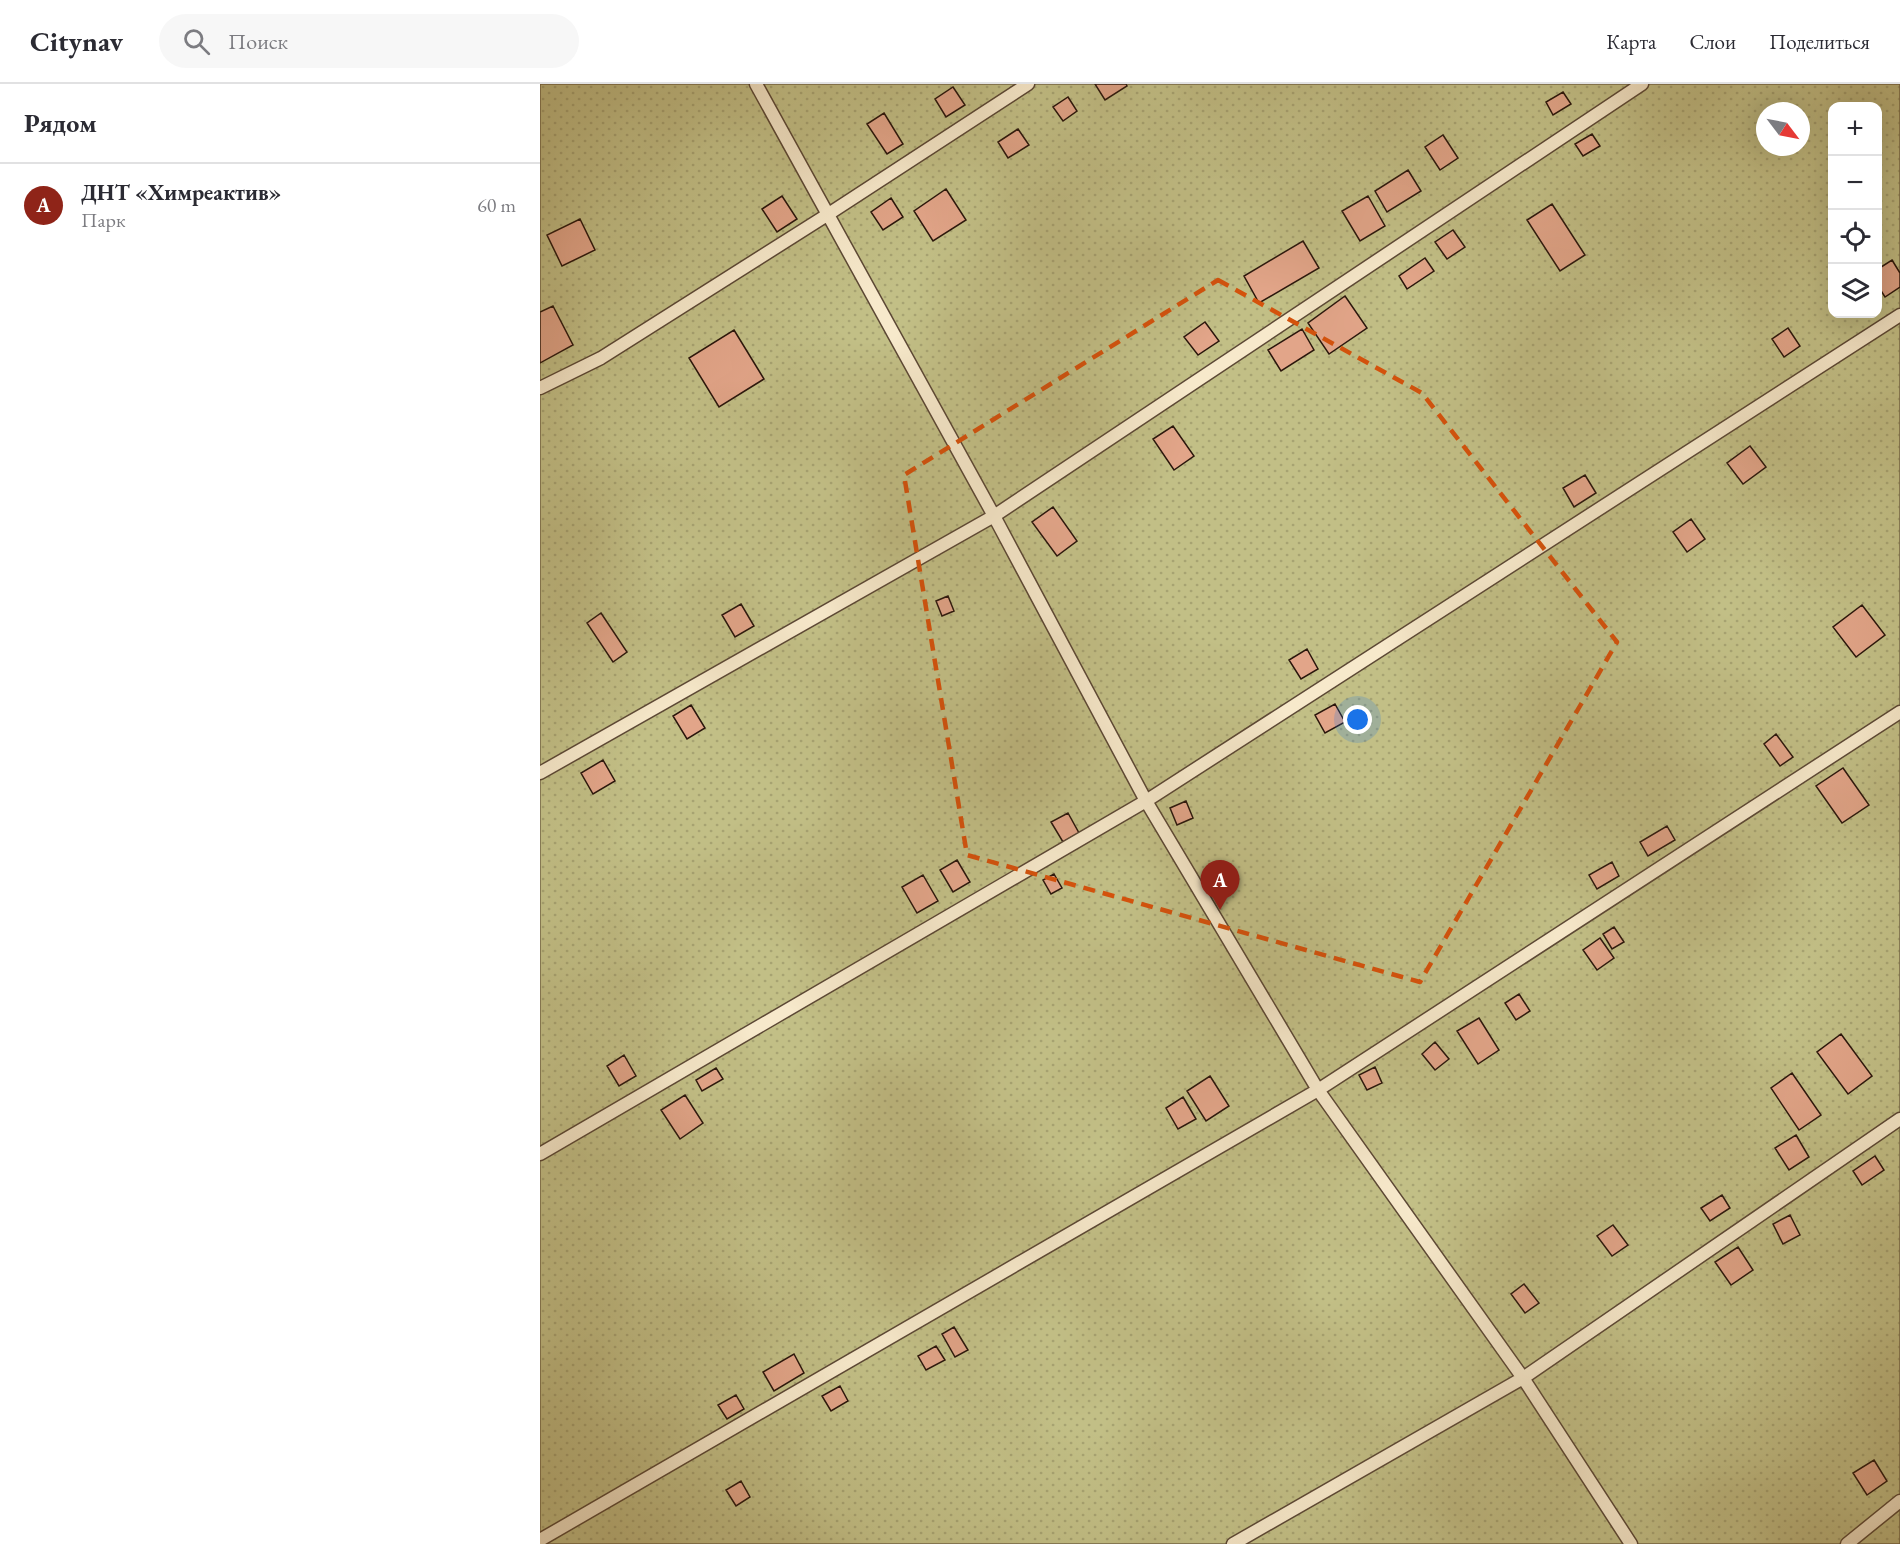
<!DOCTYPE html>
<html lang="ru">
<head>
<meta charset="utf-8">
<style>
  body { margin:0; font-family:"EB Garamond",serif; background:#f7f7f7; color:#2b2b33 }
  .controls { position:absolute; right:18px; top:18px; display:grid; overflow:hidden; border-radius:12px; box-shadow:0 6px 24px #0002 }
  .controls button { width:54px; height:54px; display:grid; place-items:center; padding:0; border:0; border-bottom:2px solid #e1e1e2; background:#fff; color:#2b2b33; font:30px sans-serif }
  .compass { position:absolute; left:1216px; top:18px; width:54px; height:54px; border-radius:50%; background:#fff; box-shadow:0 6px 24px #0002; rotate:122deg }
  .you { position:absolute; left:818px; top:636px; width:21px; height:21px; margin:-15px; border:4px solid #fff; border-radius:50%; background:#1a73e8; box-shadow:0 0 0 9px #1a73e833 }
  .badge { display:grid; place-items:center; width:39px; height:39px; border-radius:50%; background:#8f2418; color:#fff; font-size:20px; font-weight:700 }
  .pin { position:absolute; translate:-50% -50px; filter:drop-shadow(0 2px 3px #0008) }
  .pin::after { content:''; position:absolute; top:32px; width:21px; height:18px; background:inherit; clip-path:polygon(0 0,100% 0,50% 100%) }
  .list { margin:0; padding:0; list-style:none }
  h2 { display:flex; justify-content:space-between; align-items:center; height:78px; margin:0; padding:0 24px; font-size:26px }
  h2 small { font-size:20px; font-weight:400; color:#7c7c81 }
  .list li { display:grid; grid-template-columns:39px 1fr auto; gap:18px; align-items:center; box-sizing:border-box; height:84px; padding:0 24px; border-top:2px solid #e1e1e2 }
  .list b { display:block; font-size:22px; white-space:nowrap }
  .list p { margin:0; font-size:20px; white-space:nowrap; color:#7c7c81 }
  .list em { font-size:20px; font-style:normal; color:#7c7c81 }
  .icon { flex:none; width:33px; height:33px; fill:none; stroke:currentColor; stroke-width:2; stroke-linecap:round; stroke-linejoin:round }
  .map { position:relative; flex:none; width:1360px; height:1460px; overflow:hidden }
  header { display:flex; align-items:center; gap:36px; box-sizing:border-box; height:84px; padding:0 30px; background:#fff; border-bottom:2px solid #e1e1e2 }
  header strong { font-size:28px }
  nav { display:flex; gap:33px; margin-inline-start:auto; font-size:21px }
  .search { width:420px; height:54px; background:#f7f7f7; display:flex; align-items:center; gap:15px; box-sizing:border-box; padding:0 21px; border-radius:33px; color:#7c7c81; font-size:22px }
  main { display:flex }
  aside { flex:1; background:#fff }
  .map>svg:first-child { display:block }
  .park { fill:url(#park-dots); stroke:#766a49; stroke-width:1.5; fill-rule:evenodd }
  .building { fill:#e2a589; stroke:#2a160c; stroke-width:1.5 }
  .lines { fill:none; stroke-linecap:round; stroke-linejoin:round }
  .service-casing { stroke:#5c4835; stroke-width:15 }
  .service { stroke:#f7e9cb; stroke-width:12 }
  .marked { fill:none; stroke:#d5520c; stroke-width:4.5; stroke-dasharray:12 8; stroke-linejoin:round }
</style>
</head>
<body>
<header>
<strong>Citynav</strong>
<div class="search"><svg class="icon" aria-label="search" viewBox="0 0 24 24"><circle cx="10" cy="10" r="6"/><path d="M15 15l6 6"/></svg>Поиск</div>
<nav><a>Карта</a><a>Слои</a><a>Поделиться</a></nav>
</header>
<main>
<aside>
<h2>Рядом<small></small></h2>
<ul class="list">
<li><span class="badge">A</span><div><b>ДНТ «Химреактив»</b><p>Парк</p></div><em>60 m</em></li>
</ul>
</aside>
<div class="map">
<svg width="1360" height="1460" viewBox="0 0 1360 1460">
  <defs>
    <pattern id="park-dots" width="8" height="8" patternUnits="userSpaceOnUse" patternTransform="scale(1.5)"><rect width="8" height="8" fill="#c2bf86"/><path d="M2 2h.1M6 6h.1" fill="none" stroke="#a7a372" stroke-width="1.8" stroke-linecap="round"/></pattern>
  </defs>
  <rect width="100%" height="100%" fill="#f2ddaf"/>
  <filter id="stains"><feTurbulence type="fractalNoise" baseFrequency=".00333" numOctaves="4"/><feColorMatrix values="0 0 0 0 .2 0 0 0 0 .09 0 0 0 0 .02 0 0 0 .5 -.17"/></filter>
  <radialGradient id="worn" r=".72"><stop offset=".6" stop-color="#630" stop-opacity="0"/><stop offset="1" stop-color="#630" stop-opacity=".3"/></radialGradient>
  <path class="park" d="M0 0H1360V1460H0ZM1292 22H1338V230H1292ZM1225 27H1261V63H1225Z"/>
  <path class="building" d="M555 0H586L587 2 565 16Z
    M413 3 425 21 406 33 395 15Z
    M1023 8 1031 20 1013 31 1006 18Z
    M528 13 537 27 523 37 513 23Z
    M344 29 363 60 347 70 327 40Z
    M478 45 489 61 468 74 458 58Z
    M1052 50 1060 62 1043 72 1035 60Z
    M903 51 918 74 900 86 885 63Z
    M868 86 881 107 847 128 835 107Z
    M406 105 426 136 393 157 374 127Z
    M242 112 257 135 237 148 222 125Z
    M828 112 845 142 820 157 802 127Z
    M351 114 363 133 343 146 331 128Z
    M1012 120 1045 171 1020 187 987 136Z
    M40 135 55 166 22 182 7 151Z
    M913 146 925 163 907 175 895 158Z
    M763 157 779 184 719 219 704 192Z
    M885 174 894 187 867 205 859 192Z
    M1352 176 1360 189V203L1345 213 1338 202V185Z
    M805 212 827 244 789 270 768 239Z
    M13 222 33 261 0 279V228Z
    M665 238 679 257 658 271 644 253Z
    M1248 244 1260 262 1244 273 1232 255Z
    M762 245 774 266 741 287 728 266Z
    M194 246 224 295 179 323 149 274Z
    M633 342 654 372 634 386 613 355Z
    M1210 362 1226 383 1203 400 1187 379Z
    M1045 391 1056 409 1034 423 1023 404Z
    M513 423 537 457 517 472 492 438Z
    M1151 435 1165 455 1147 468 1133 448Z
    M408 512 414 527 402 532 396 517Z
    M201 520 214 542 195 553 182 531Z
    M1322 521 1345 551 1316 573 1293 543Z
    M61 529 87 568 73 578 47 539Z
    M767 565 778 585 761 595 749 576Z
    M795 620 805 638 785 649 775 631Z
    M151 621 165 644 147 655 133 632Z
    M1236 650 1253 673 1240 682 1224 660Z
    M63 676 75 697 53 710 41 689Z
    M1303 684 1329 721 1302 739 1276 702Z
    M646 717 653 734 637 741 630 724Z
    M528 729 539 749 523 758 511 738Z
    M1127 742 1135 756 1108 772 1100 758Z
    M417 776 430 798 413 808 400 786Z
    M1072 778 1079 792 1057 805 1049 791Z
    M514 790 522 804 511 810 503 796Z
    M383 791 398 817 377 829 362 803Z
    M1074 843 1084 858 1072 865 1063 850Z
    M1060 854 1074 874 1057 886 1043 866Z
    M979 910 990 927 976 936 965 919Z
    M939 934 959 966 938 980 917 947Z
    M1301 950 1332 992 1308 1010 1277 968Z
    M895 958 909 975 895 986 882 970Z
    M84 971 96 992 79 1002 67 982Z
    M835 983 842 999 827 1006 819 991Z
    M176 984 183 995 162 1007 156 996Z
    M1252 989 1281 1031 1259 1046 1231 1004Z
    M670 992 689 1022 666 1037 647 1007Z
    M145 1011 163 1039 140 1055 121 1026Z
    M643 1013 656 1035 638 1045 626 1024Z
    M1256 1051 1269 1073 1249 1086 1235 1064Z
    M1335 1072 1344 1086 1322 1101 1313 1087Z
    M1182 1111 1190 1124 1170 1137 1161 1124Z
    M1250 1131 1260 1151 1243 1160 1233 1140Z
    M1073 1141 1088 1161 1072 1172 1057 1152Z
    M1198 1163 1213 1186 1191 1201 1175 1178Z
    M984 1200 999 1219 985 1229 971 1210Z
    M414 1243 428 1266 415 1273 402 1250Z
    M396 1262 405 1276 386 1286 378 1272Z
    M254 1270 264 1289 234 1307 223 1288Z
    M300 1302 308 1317 291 1327 282 1312Z
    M196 1311 204 1325 187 1335 178 1321Z
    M1334 1376 1347 1397 1327 1411 1313 1389Z
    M201 1397 210 1413 196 1422 186 1406Z"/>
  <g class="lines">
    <defs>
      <path id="service" d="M216 0 454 432 606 717 778 1006 983 1294 1091 1460
        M0 304 61 274 287 131 488 0
        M0 689 454 432 1102 0
        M0 1070 606 717 1360 231
        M0 1456 778 1006 1360 628
        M693 1460 983 1294 1360 1035
        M1307 1460 1360 1417"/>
    </defs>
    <use href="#service" class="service-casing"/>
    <use href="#service" class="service"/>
  </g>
  <path class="marked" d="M678 196 882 309 1077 558 880 898 427 771 364 391Z"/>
  <rect width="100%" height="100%" filter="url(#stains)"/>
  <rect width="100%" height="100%" fill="url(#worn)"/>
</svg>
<div class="controls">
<button>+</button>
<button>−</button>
<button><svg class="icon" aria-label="locate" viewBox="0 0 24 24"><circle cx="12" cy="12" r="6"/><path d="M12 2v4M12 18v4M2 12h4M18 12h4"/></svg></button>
<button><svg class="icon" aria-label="layers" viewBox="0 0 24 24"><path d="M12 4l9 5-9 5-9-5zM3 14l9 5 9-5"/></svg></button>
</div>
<svg class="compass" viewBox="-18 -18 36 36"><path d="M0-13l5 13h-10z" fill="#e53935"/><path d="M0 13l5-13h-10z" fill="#7c7c81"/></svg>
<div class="you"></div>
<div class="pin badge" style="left:680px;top:826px">A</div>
</div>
</main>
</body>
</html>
